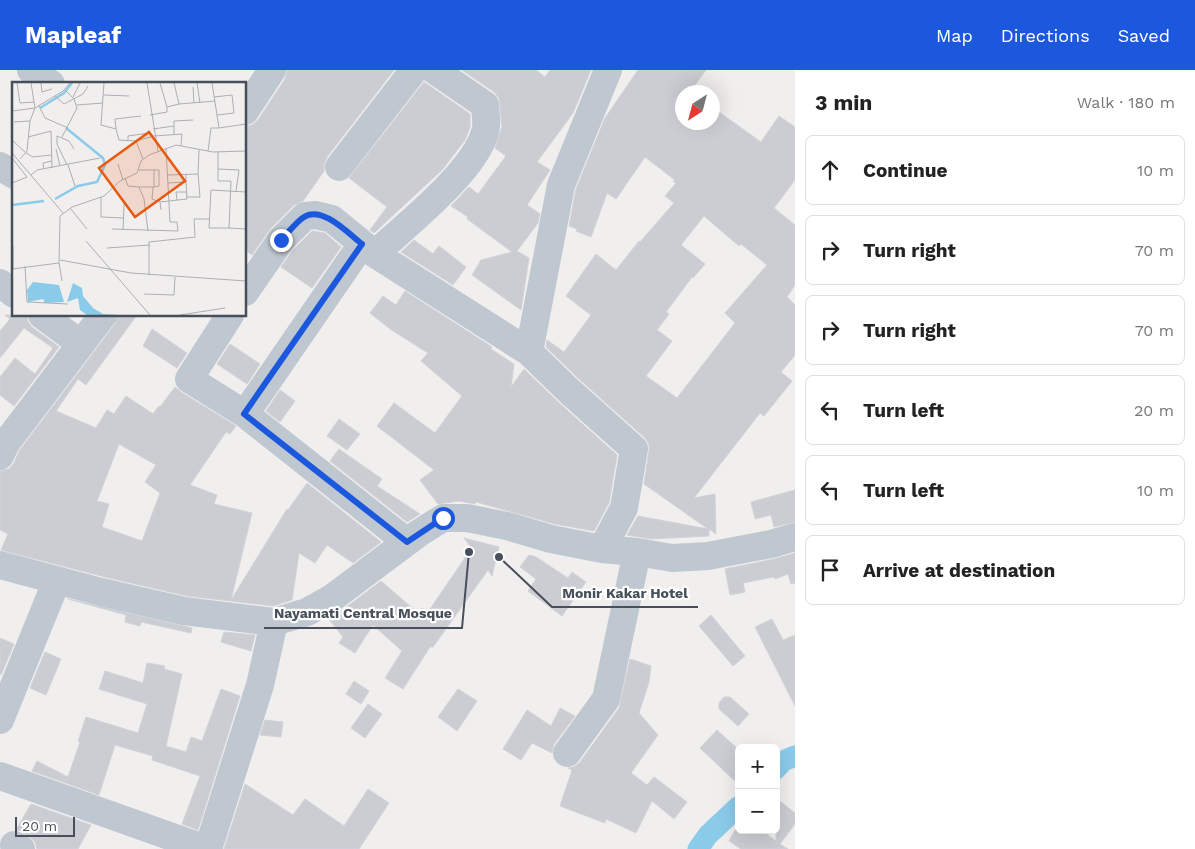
<!DOCTYPE html>
<html lang="en">
<head>
<meta charset="utf-8">
<style>
  body { margin:0; font-family:"Work Sans",sans-serif; background:#f6f6f6; color:#222 }
  .controls { position:absolute; right:15px; bottom:15px; display:grid; overflow:hidden; border-radius:8px; box-shadow:0 5px 20px #0002 }
  .controls button { width:45px; height:45px; display:grid; place-items:center; padding:0; border:0; border-bottom:1px solid #e0e0e0; background:#fff; color:#222; font:25px sans-serif }
  .compass { position:absolute; left:675px; top:15px; width:45px; height:45px; border-radius:50%; background:#fff; box-shadow:0 5px 20px #0002; rotate:216deg }
  .scale { position:absolute; left:15px; bottom:12px; width:60px; box-sizing:border-box; padding-left:5px; border:2px solid #474f5b; border-top:0; font-size:14px; line-height:18px; white-space:nowrap; color:#474f5b; -webkit-text-stroke:4px #fff; paint-order:stroke }
  .stop { position:absolute; width:15px; height:15px; margin:-11px; border:4px solid #1c58dd; border-radius:50%; background:#fff }
  .stop.end { background:#1c58dd; border-color:#fff; box-shadow:0 1px 5px #0008 }
  .list { margin:0; padding:0; list-style:none }
  h2 { display:flex; justify-content:space-between; align-items:center; height:65px; margin:0; padding:0 20px; font-size:21px }
  h2 small { font-size:16px; font-weight:400; color:#767676 }
  .list li { display:grid; grid-template-columns:32px 1fr auto; gap:15px; align-items:center; box-sizing:border-box; height:70px; margin:0 10px 10px; padding:0 10px; border:1px solid #e0e0e0; border-radius:8px }
  .list b { display:block; font-size:19px; white-space:nowrap }
  .list em { font-size:16px; font-style:normal; color:#767676 }
  .icon { flex:none; width:28px; height:28px; fill:none; stroke:currentColor; stroke-width:2; stroke-linecap:round; stroke-linejoin:round }
  .map { position:relative; flex:none; width:795px; height:779px; overflow:hidden }
  header { display:flex; align-items:center; gap:30px; box-sizing:border-box; height:70px; padding:0 25px; background:#1c58dd; color:#fff }
  header strong { font-size:24px }
  nav { display:flex; gap:28px; margin-inline-start:auto; font-size:18px }
  main { display:flex }
  aside { flex:1; background:#fff }
  .map>svg:first-child { display:block }
  .lines { fill:none; stroke-linecap:round; stroke-linejoin:round }
  .canal { stroke:#8bcbea; stroke-width:21 }
  .building { fill:#cbcdd3; stroke:#d2d3da; fill-rule:evenodd }
  .minor { stroke:#bfc7d0; stroke-width:28 }
  .route { stroke:#1c58dd; stroke-width:6 }
  .inset-river { fill:none; stroke:#8bcbea; stroke-width:2.5 }
  .inset-road { fill:none; stroke:#adaeb3; stroke-width:1 }
  .view { fill:#e8590c; fill-opacity:0.15; stroke:#e8590c; stroke-width:2.5 }
  .inset-edge { fill:none; stroke:#474f5b; stroke-width:2.5 }
  .leader { fill:none; stroke:#474f5b; stroke-width:2 }
  .callout-dot { fill:#474f5b; stroke:#fff; stroke-width:2 }
  .callout-label { font-size:14px; text-anchor:middle; font-weight:bold; fill:#474f5b; stroke:#fff; stroke-width:4.5; stroke-linejoin:round; paint-order:stroke }
</style>
</head>
<body>
<header>
<strong>Mapleaf</strong>
<nav><a>Map</a><a>Directions</a><a>Saved</a></nav>
</header>
<main>
<div class="map">
<svg width="795" height="779" viewBox="0 0 795 779">
  <rect width="100%" height="100%" fill="#f1eeee"/>
  <g class="lines">
    <path class="canal" d="M776 699 783 691 795 686
      M698 779 708 765 739 736"/>
  </g>
  <path class="building" d="M287 0H394L327 87 324 94V101L303 131 294 135 270 159 252 185 245 180V56L252 55 258 50 285 9Z
    M462 0H536L545 7 550 0H591L573 43 537 92 550 100 527 135 540 144 538 153 517 181 529 188 521 240 472 205 481 190 512 182 467 149 468 147 451 136 469 117 478 124 506 86 495 78 502 57 499 28 494 22Z
    M638 0H706L690 22H682V52H712V37L761 72 779 46 795 57V110L774 138 795 155V215L787 227 795 235V285L781 302 792 311 764 346 760 343 694 428 715 424 716 464 709 459V466L651 469 627 465 638 446 708 459 644 414 649 381V374L645 368 579 309 546 277 547 270 564 282 591 245 566 226 596 184 616 200 639 171 640 172 674 133 665 126 676 113 673 111 675 110 645 87 616 129 607 123 591 167 576 161 577 159 569 156 576 119 605 48ZM704 146 739 176 741 174 767 195 725 243 735 253 677 328 646 306 672 271 657 260 669 244 666 242 692 207 693 208 705 194 681 175Z
    M424 12 470 44V57L465 70 442 100 374 163 370 160 387 137 349 108Z
    M312 161 325 163 341 177 312 218 281 197 293 180Z
    M414 170 433 184 439 176 466 197 453 215 401 182Z
    M405 221 492 277 491 279 514 294 511 317 524 299 557 331 617 385 609 433 594 461 555 454 476 432 475 434 459 431 438 434 420 410 434 400 377 356 394 333 435 363 462 326 421 291 428 283 390 259 370 243 383 226 396 235Z
    M5 245H27L28 252 32 257 59 277 14 336 0 325V307L15 288 35 304 53 278 24 258 0 288V261L10 249Z
    M118 245H137L86 315 78 309 56 341 96 358 107 340 114 344 126 326 153 344 159 336 160 337 175 317 181 322 236 356 230 364 226 362 190 415 217 425 214 434 252 443 231 530 287 439 288 440 307 413 381 472 353 493 327 475 315 493 299 483 292 530 273 536 187 526 105 507 1 480 8 464 0 460V401L9 399 14 393 19 381 115 254ZM119 374 156 395 145 412 160 423 142 471 102 457 109 434 97 431Z
    M152 259 187 283 177 298 143 276Z
    M230 274 260 294 247 314 217 294Z
    M280 320 295 331 280 352 266 341Z
    M339 349 360 364 347 380 327 366Z
    M339 379 382 409 377 416 420 444 407 452 330 391Z
    M795 420V452L774 457 771 445 755 449 751 432Z
    M464 468 499 477 492 506 488 500 433 577H430L403 619 385 608 402 581 373 555 355 583 339 573 343 567 328 548 341 541 381 511 418 543 422 538 428 542 471 479 473 480Z
    M795 483V513L791 514 788 504 775 509 774 507 743 513 745 522 730 525 725 499 774 489Z
    M529 485 536 487 568 508 572 502 586 512 562 546 528 521 536 509 520 497Z
    M68 529 192 558 191 563 141 552 140 556 125 552 126 545Z
    M711 545 745 586 733 596 699 556Z
    M772 549 783 570 795 565V636L755 557Z
    M224 562 255 565 251 581 221 572Z
    M0 568 14 574 1 605 0 604Z
    M45 582 61 589 46 625 30 618Z
    M630 589 651 596 649 612 639 643 658 665 631 703 647 715 654 707 687 732 674 749 652 731 636 763 606 749 605 753 560 736 572 700 568 698 574 697 580 692 619 638Z
    M147 593 165 596 164 599 182 604 166 676 186 682 191 667 202 671 221 619 240 626 198 760 182 754 200 706 152 690 153 686 115 675 99 725 32 701 37 691 68 707 80 672 78 671 86 647 138 663 147 634 99 619 105 601 143 613Z
    M354 611 369 621 361 634 346 624Z
    M458 619 477 631 457 661 438 647Z
    M724 627H730L749 644 738 656 719 639V633Z
    M368 634 382 644 365 668 351 658Z
    M560 638 575 646 554 674 552 683 532 673 521 690 503 679 527 640 551 656Z
    M265 650 283 652 281 667 260 665Z
    M717 660 739 680V715L700 678Z
    M245 714 293 745 305 729 344 756 368 719 389 733 359 779H224Z
    M776 728 795 743V754L780 774 788 779H741L729 771 735 760H761L776 771Z
    M31 734 91 755 78 779H37L35 772 29 766 16 760Z"/>
  <g class="lines">
    <path class="minor" d="M31 0 51 14
      M245 41 272 0
      M0 96 14 105
      M339 97 414 0
      M375 184C406 155 475 101 485 62 488 54 485 43 485 35L434 0
      M0 213 14 224
      M245 222 281 170 305 146 316 145 332 149 375 184 529 282
      M42 245 81 274
      M230 245 189 309 245 344 362 174
      M245 344 407 472
      M0 386 6 373 103 245
      M602 479 624 438 634 379 568 320 529 282 561 115 608 0
      M0 495 101 522 184 541 274 552 307 542 332 528 419 463 443 448H467L507 456 551 469 602 479 637 482 672 488 708 486 771 474 795 467
      M0 650 57 510
      M567 683 606 629 637 482
      M0 706 206 779
      M14 775 21 779
      M208 779 260 615 274 552"/>
  </g>
  <g class="lines">
    <path class="route" d="M281 170C288 163 296 152 304 147 322 135 349 164 362 174L244 344 407 472 443 448"/>
  </g>
  <g transform="translate(12 12)">
    <rect width="234" height="234" fill="#f1eeee"/>
    <path d="M21 200 47 203 52 220 33 221 31 217 16 220 15 208ZM61 201 70 206 71 214 81 226 91 232 109 233H75L68 228 66 216 55 220Z" fill="#8bcbea"/>
    <path class="inset-river" d="M28 26 52 11 60 1M43 117 66 104 85 100 93 83 91 76 54 46M0 123 32 119"/>
    <path class="inset-road" d="M5 1 8 21 22 20M29 1 30 10 40 7M92 1 89 43 104 47 107 58 124 59 131 77M135 1 146 69M148 1 155 25M162 1 167 22M185 1 188 21M181 5 182 21M92 13 117 14M43 14 52 22 71 12 76 4M61 15 68 1M202 15 220 13 222 31 205 33M65 23 91 21M27 24 33 36 56 46M0 29 23 26 19 1M138 33 155 30V25L167 22 203 19M2 40 18 39M207 46 234 42M104 47 103 37 129 34M141 47 162 44M162 52V39L181 38M16 55 39 49 40 86M50 55 65 26 62 17 53 8M0 58 14 71M116 58V54L137 51M124 59 142 54 170 52 169 64M44 67 48 84M196 69 199 46H207L200 1M206 70V99H219L217 146 234 147M0 71 51 131M14 71 21 75 39 73M0 76 15 95 0 101M8 77 15 69 18 39 23 26 51 9 58 1M106 82 111 98M55 83 45 62V54L57 59 62 67M56 83 63 104M32 87 31 81 40 79M206 87 227 88 224 109M126 88H142M186 92 187 68M19 93 25 88 88 76M156 93 186 92 188 115H175M113 96 116 104 127 105 132 117 136 149M156 101 174 100V93M127 105H142V88H147V104L142 105M141 105 140 117 148 120M89 115V135L112 136M165 118 164 110H175M58 126 75 147M149 128 148 120 175 117 174 100M217 146H197L199 108 234 110M100 147 166 149 165 140H158L154 66M111 148 112 122M183 154 182 137H198M74 159 138 233M1 164V187M95 166 138 163M48 178 119 191 234 199M47 181 50 199M13 184 15 220 56 222M0 187 47 181 48 134 60 125 92 114 108 99 125 91 129 79 137 73 164 63 201 70 234 69M137 193V160L184 155M132 212 162 213 163 195M168 233 213 226"/>
    <path class="view" d="M137 50 173 99 123 135 87 86Z"/>
    <rect width="234" height="234" class="inset-edge"/>
  </g>
  <path class="leader" d="M499 487L552 537H698M469 482L462 558H264"/>
  <g class="callout-dot">
    <circle cx="499" cy="487" r="5"/>
    <circle cx="469" cy="482" r="5"/>
  </g>
  <g class="callout-label">
    <text x="625" y="528">Monir Kakar Hotel</text>
    <text x="363" y="548">Nayamati Central Mosque</text>
  </g>
</svg>
<div class="controls">
<button>+</button>
<button>−</button>
</div>
<svg class="compass" viewBox="-18 -18 36 36"><path d="M0-13l5 13h-10z" fill="#e53935"/><path d="M0 13l5-13h-10z" fill="#767676"/></svg>
<div class="scale">20 m</div>
<div class="stop" style="left:443px;top:448px"></div>
<div class="stop end" style="left:281px;top:170px"></div>
</div>
<aside>
<h2>3 min<small>Walk · 180 m</small></h2>
<ul class="list">
<li><svg class="icon" aria-label="ahead" viewBox="0 0 24 24"><path d="M12 20V5M6 11l6-6 6 6"/></svg><div><b>Continue</b></div><em>10 m</em></li>
<li><svg class="icon" aria-label="right" viewBox="0 0 24 24"><path d="M7 20v-9h11M14 6l5 5-5 5"/></svg><div><b>Turn right</b></div><em>70 m</em></li>
<li><svg class="icon" aria-label="right" viewBox="0 0 24 24"><path d="M7 20v-9h11M14 6l5 5-5 5"/></svg><div><b>Turn right</b></div><em>70 m</em></li>
<li><svg class="icon" aria-label="left" viewBox="0 0 24 24"><path d="M17 20v-9H6M10 6l-5 5 5 5"/></svg><div><b>Turn left</b></div><em>20 m</em></li>
<li><svg class="icon" aria-label="left" viewBox="0 0 24 24"><path d="M17 20v-9H6M10 6l-5 5 5 5"/></svg><div><b>Turn left</b></div><em>10 m</em></li>
<li><svg class="icon" aria-label="arrive" viewBox="0 0 24 24"><path d="M6 21V4h12l-3 4 3 4H6"/></svg><div><b>Arrive at destination</b></div></li>
</ul>
</aside>
</main>
</body>
</html>
